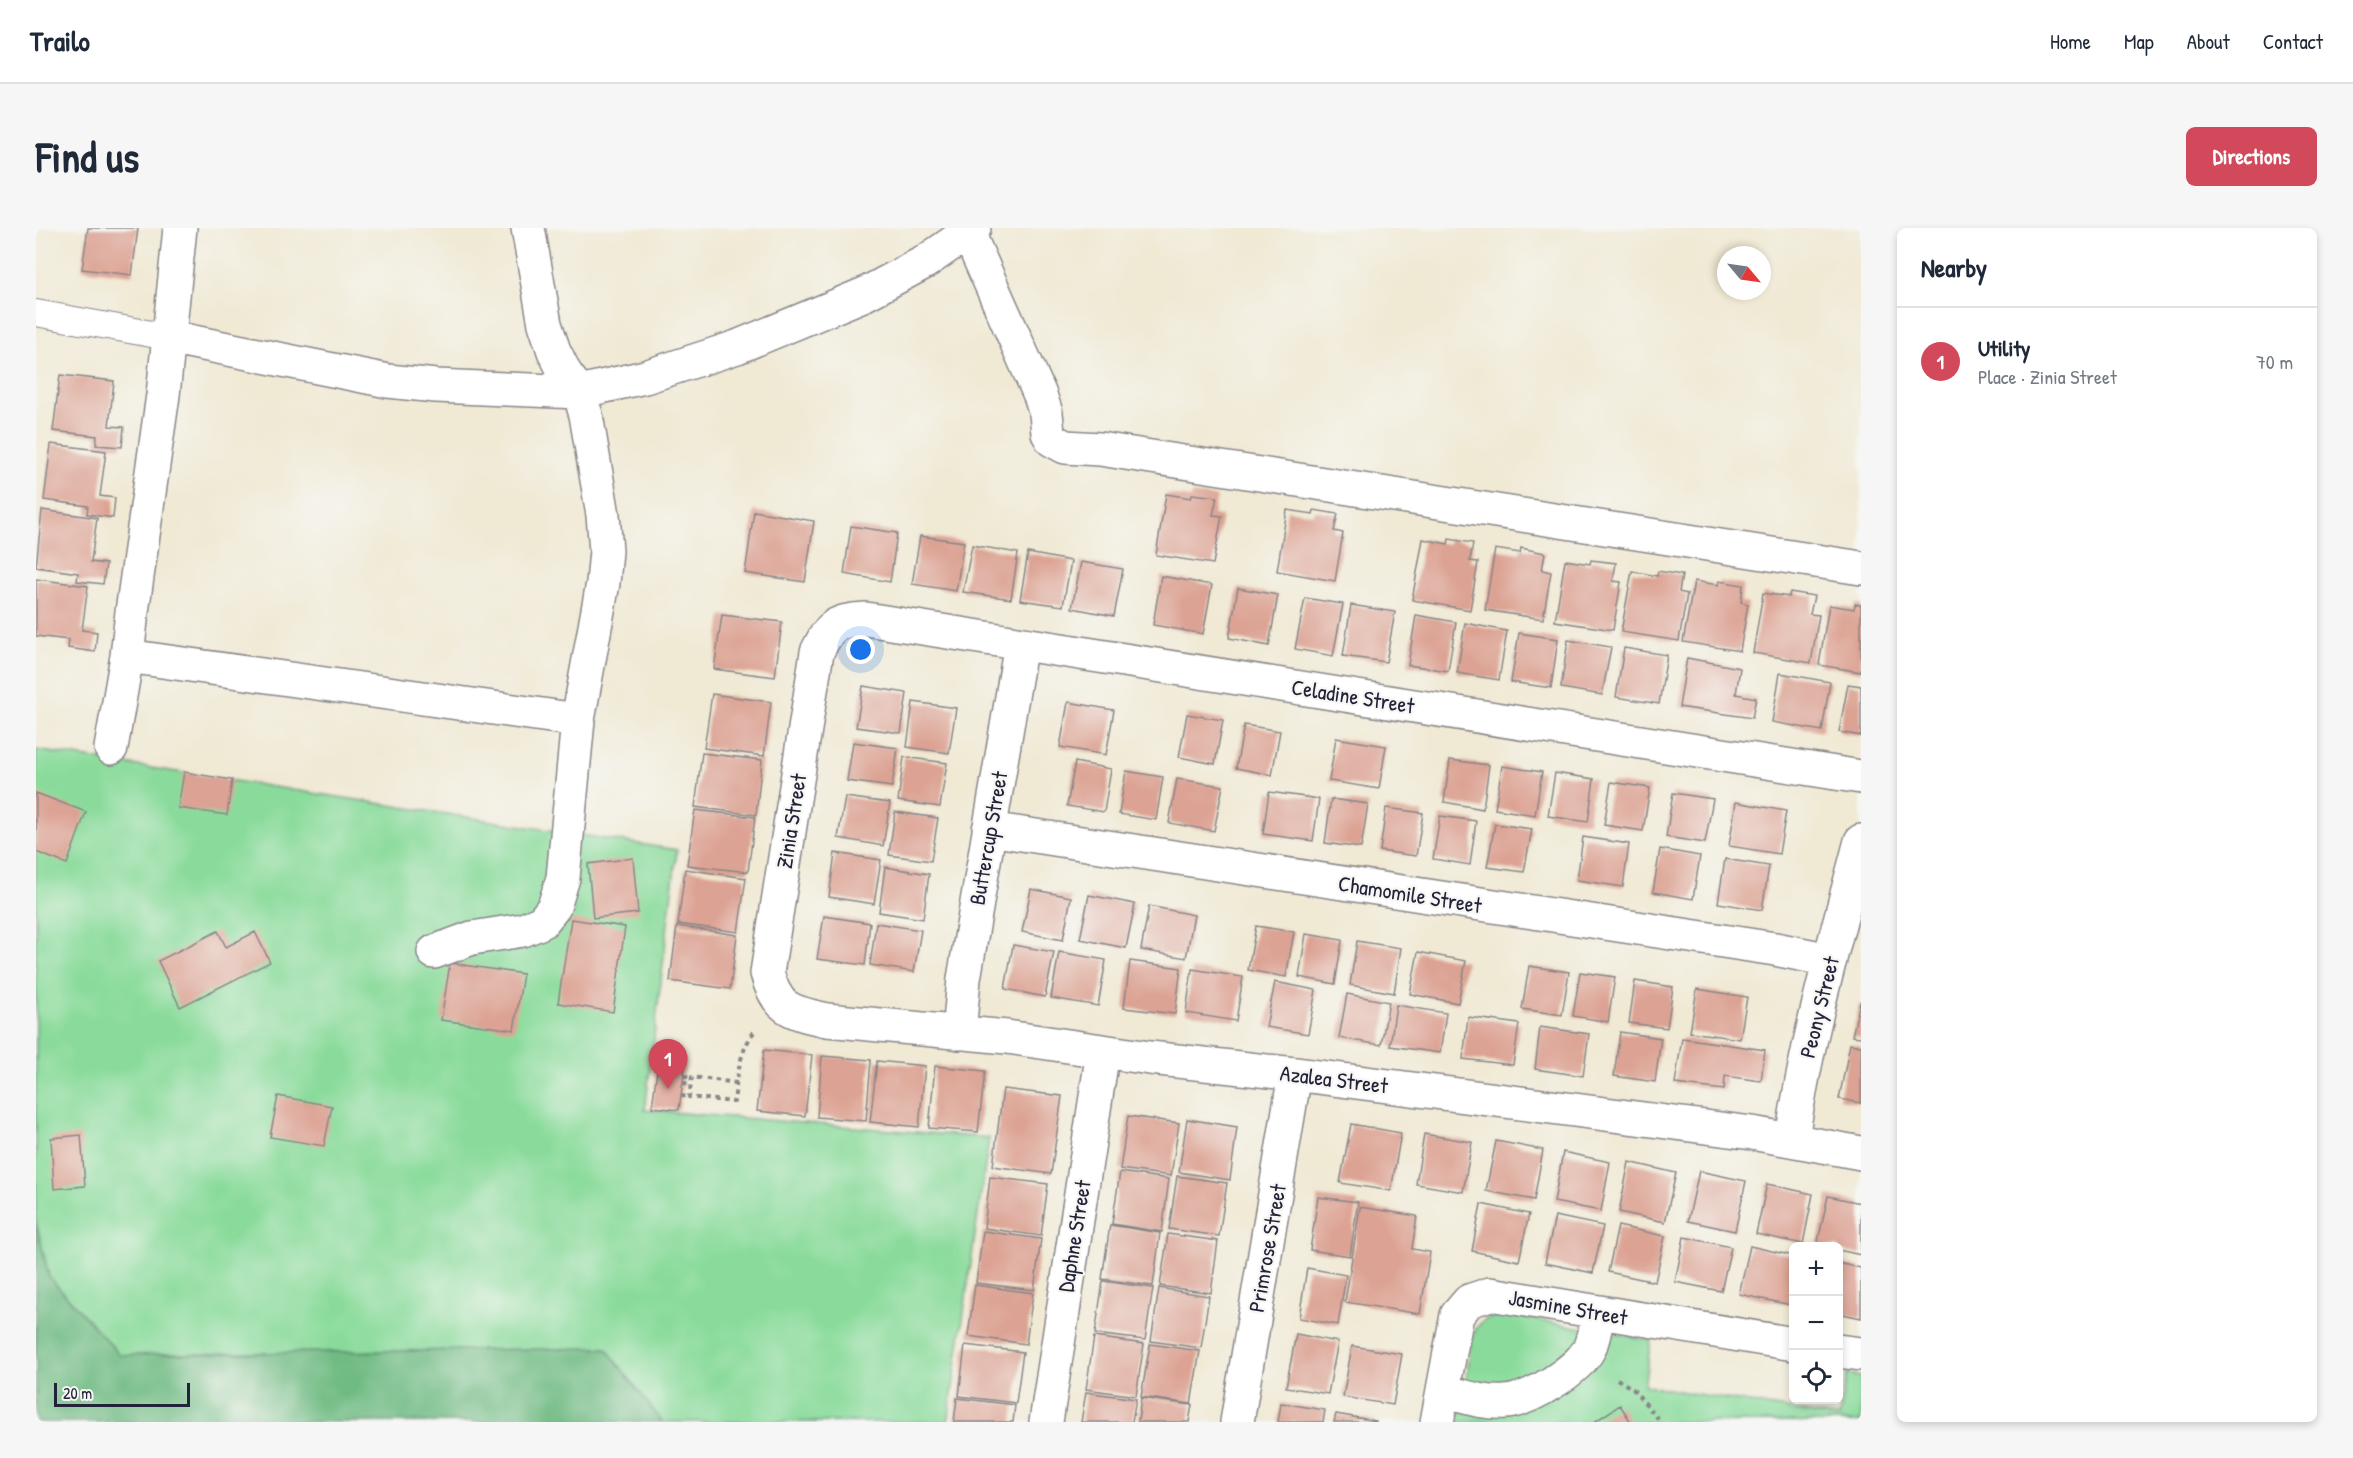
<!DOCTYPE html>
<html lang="en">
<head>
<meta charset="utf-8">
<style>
  body { margin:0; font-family:"Patrick Hand",sans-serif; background:#f6f6f7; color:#1f2937 }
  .controls { position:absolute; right:18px; bottom:18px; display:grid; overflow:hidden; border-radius:9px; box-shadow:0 3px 9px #0003 }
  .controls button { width:54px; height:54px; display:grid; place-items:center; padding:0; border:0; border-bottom:2px solid #e0e1e3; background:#fff; color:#1f2937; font:30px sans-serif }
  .compass { position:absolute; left:1681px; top:18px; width:54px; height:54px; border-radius:50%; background:#fff; box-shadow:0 3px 9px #0003; rotate:119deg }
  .scale { position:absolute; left:18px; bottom:15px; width:136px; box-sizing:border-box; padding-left:6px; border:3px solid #22223b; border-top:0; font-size:16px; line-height:21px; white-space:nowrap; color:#22223b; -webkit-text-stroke:4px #f6f6f2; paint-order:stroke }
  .you { position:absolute; left:825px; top:422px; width:21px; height:21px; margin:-15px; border:4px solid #fff; border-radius:50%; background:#1a73e8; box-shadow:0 0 0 9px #1a73e833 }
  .badge { display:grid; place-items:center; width:39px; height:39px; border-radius:50%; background:#d1495b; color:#fff; font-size:20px; font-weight:700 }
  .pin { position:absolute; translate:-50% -50px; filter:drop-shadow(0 2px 3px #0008) }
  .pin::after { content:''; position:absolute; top:32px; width:21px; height:18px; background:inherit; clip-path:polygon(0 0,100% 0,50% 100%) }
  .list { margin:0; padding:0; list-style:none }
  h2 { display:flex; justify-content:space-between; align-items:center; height:78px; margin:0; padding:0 24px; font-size:26px }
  h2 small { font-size:20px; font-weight:400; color:#747a83 }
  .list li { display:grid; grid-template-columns:39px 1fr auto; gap:18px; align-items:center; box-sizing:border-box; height:108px; padding:0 24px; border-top:2px solid #e0e1e3 }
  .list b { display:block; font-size:22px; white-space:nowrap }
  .list p { margin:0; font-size:20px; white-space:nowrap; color:#747a83 }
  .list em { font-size:20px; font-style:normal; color:#747a83 }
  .icon { flex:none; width:33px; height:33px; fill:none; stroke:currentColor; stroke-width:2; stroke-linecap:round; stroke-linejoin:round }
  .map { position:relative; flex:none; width:1825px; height:1194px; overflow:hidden; border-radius:9px }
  header { display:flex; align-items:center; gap:36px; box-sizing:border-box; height:84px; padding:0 30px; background:#fff; border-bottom:2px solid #e0e1e3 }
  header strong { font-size:28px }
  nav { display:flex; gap:33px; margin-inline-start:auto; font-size:21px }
  .intro { display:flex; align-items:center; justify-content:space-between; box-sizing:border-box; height:144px; padding:0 36px }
  h1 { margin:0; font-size:42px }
  .button { padding:15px 27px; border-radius:9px; background:#d1495b; color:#fff; font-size:21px; font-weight:700 }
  main { display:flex; gap:36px; padding:0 36px }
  aside { flex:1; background:#fff; border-radius:9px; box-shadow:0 3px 9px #0003 }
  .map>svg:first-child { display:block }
  .green { fill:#8adb9b; stroke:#567e6b; stroke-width:1.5 }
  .forest { fill:#6fbb83; stroke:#486e5f; stroke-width:1.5 }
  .building { fill:#dca293 }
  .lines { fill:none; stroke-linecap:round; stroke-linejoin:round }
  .service-casing { stroke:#898688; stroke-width:28 }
  .minor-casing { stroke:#898688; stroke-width:36 }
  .path { stroke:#898688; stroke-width:4; stroke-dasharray:4.5 4.5; stroke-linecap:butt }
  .service { stroke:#fff; stroke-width:26 }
  .minor { stroke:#fff; stroke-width:33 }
  .labels { text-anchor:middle; stroke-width:4.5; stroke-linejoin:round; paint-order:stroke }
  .street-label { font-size:22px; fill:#22223b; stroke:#f6f6f2 }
</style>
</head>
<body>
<header>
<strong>Trailo</strong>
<nav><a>Home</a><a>Map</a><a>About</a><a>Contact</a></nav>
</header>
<div class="intro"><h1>Find us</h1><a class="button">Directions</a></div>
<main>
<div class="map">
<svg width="1825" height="1194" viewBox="0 0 1825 1194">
  <rect width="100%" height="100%" fill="#f6f6f2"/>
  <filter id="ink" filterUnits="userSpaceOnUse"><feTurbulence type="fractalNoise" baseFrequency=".0167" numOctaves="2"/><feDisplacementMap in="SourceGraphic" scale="12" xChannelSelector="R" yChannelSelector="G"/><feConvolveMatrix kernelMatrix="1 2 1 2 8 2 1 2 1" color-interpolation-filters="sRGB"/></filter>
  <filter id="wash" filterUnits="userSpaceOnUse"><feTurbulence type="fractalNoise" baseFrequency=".008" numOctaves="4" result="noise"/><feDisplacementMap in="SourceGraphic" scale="24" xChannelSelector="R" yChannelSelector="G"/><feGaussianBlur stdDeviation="1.35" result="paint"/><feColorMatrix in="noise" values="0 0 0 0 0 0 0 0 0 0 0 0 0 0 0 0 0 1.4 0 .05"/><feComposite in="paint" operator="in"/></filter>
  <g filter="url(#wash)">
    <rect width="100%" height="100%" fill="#f0e9d4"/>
    <path class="green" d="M0 522 641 622 609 882 953 910 912 1194H626L570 1120 84 1127 13 1049 0 994Z
      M1467 1088 1484 1089 1615 1112 1608 1157 1803 1190 1811 1146 1825 1149V1194H1420C1424 1179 1429 1164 1431 1148 1434 1132 1432 1106 1445 1095 1451 1089 1459 1089 1467 1088Z"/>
    <path class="forest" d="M0 994 13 1049 84 1127 570 1120 626 1194H0Z"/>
    <g id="blocks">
      <path class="building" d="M52 0H102L96 47 46 41Z
        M24 147 78 153 73 198 88 199 86 219 60 217 61 208 17 203Z
        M15 216 70 223 64 268 79 270 77 290 51 286 52 278 8 272Z
        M1130 266 1155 270 1156 266 1181 269 1177 287 1186 288 1177 336 1120 327Z
        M6 282 61 290 55 334 70 336 67 356 41 353 42 345 0 339Z
        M1251 282 1277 286 1278 282 1302 286 1298 303 1307 305 1299 353 1241 343Z
        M718 283 778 293 769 354 709 345Z
        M815 298 861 305 854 354 808 346Z
        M884 308 928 314 920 363 876 356Z
        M1387 311 1412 316 1413 311 1437 315 1434 333 1442 334 1434 382 1376 372Z
        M936 317 982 325 975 371 927 364Z
        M1485 320 1509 325 1506 342 1515 344 1507 391 1449 382 1459 321 1484 325Z
        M992 325 1035 333 1027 378 984 372Z
        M1529 332 1554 336 1555 332 1580 335 1577 353 1585 354 1577 402 1519 393Z
        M1045 334 1087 341 1078 388 1036 380Z
        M1596 343 1621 348 1622 343 1646 347 1643 364 1651 366 1643 413 1585 404Z
        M1125 348 1176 357 1167 406 1117 397Z
        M0 351 52 358 46 402 61 404 59 424 32 420 33 412 0 408Z
        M1658 353 1682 357 1683 353 1707 357 1705 374 1712 376 1704 423 1647 414Z
        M1202 360 1242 367 1233 418 1193 410Z
        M1754 364 1778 368 1774 386 1783 387 1775 435 1717 425 1727 365 1753 369Z
        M1269 370 1307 376 1297 428 1259 421Z
        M1819 376 1825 377V444L1783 437 1793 377 1818 381Z
        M1315 377 1359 384 1350 434 1307 428Z
        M686 387 746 394 739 449 678 441Z
        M1380 387 1420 394 1412 443 1372 437Z
        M1429 395 1471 403 1463 452 1421 445Z
        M1483 405 1522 411 1515 460 1475 454Z
        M1532 412 1575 419 1566 467 1525 460Z
        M1588 420 1631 427 1623 476 1580 469Z
        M1651 430 1704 440 1700 466 1720 470 1716 490 1643 479Z
        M1744 445 1794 454 1786 503 1736 494Z
        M1812 456 1825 458V508L1803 504Z
        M827 458 871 465 865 505 820 499Z
        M676 466 735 474 728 528 668 520Z
        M877 474 920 480 913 525 871 519Z
        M1032 474 1078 482 1070 527 1024 519Z
        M1151 486 1187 492 1179 536 1143 529Z
        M1208 497 1244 503 1236 547 1200 540Z
        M1300 510 1350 518 1343 561 1293 553Z
        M817 514 862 520 856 559 811 553Z
        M666 525 726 532 720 587 659 579Z
        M868 529 911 535 904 579 862 573Z
        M1414 532 1453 537 1447 581 1408 574Z
        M1039 534 1075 541 1068 584 1031 578Z
        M1466 538 1506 544 1499 587 1459 581Z
        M1090 543 1127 549 1120 592 1083 586Z
        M148 544 196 552 191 587 142 580Z
        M1519 545 1558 551 1552 594 1512 588Z
        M1141 551 1187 558 1178 603 1133 595Z
        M1575 554 1614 560 1607 603 1568 597Z
        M1233 564 1283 571 1277 613 1227 606Z
        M0 565 50 584 31 636 0 624Z
        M1637 565 1677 571 1669 615 1630 609Z
        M809 569 854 575 847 618 802 610Z
        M1295 571 1332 576 1325 620 1289 615Z
        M1700 574 1750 583 1743 626 1693 618Z
        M1350 580 1387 585 1380 628 1344 623Z
        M659 582 719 589 712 644 651 637Z
        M859 584 902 590 895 633 853 627Z
        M1404 588 1440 593 1434 637 1397 631Z
        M1459 596 1496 601 1488 644 1451 639Z
        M1547 609 1593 616 1587 659 1541 652Z
        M1624 621 1664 628 1657 671 1617 664Z
        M799 625 845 632 838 676 793 669Z
        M597 630 602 685 557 690 552 636Z
        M1689 631 1733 638 1726 682 1682 675Z
        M849 639 893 646 887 691 843 684Z
        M649 641 710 650 702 704 642 696Z
        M995 661 1035 669 1027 712 986 704Z
        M1053 667 1099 676 1090 720 1044 711Z
        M1113 678 1158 687 1150 730 1105 722Z
        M788 688 834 695 829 737 781 731Z
        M535 691 589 699 577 784 522 775Z
        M840 695 885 702 878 744 834 737Z
        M641 698 701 707 694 761 634 753Z
        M1220 698 1258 704 1250 749 1212 742Z
        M182 703 190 719 219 704 234 734 144 779 122 733Z
        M1270 706 1306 712 1299 756 1263 749Z
        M1321 713 1365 720 1358 765 1314 757Z
        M977 717 1018 724 1009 769 969 761Z
        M1023 724 1070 732 1062 778 1015 770Z
        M1382 724 1430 733 1422 775 1374 766Z
        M1094 733 1145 740 1139 786 1088 780Z
        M414 735 487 746 478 802 405 792Z
        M1493 738 1533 744 1526 787 1486 781Z
        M1156 741 1207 749 1200 793 1150 785Z
        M1544 744 1579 749 1572 794 1537 788Z
        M1599 753 1637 759 1631 800 1593 795Z
        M1239 754 1280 762 1272 806 1230 799Z
        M1661 761 1711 769 1704 811 1654 804Z
        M1311 766 1353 774 1345 817 1303 810Z
        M1824 774H1825V809L1816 808Z
        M1360 777 1410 785 1404 825 1354 818Z
        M1432 789 1483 796 1477 837 1427 831Z
        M1504 799 1553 806 1547 848 1499 841Z
        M1584 804 1625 810 1619 854 1578 848Z
        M1646 810 1729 822 1725 853 1689 848 1688 862 1639 856Z
        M1814 816 1825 818V875L1803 871Z
        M728 822 776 827 769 888 721 883Z
        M623 828 650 831 643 882 616 879Z
        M786 828 835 832 830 893 781 889Z
        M841 833 889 838 883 899 834 894Z
        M899 838 949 843 942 904 893 900Z
        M967 861 1026 868 1015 946 957 938Z
        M242 868 296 878 288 918 234 909Z
        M1092 888 1143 895 1135 948 1084 941Z
        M1151 891 1201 899 1194 952 1143 944Z
        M1315 896 1365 905 1355 963 1304 955Z
        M1388 906 1436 914 1427 964 1380 956Z
        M45 907 49 958 18 961 15 910Z
        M1460 913 1507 922 1498 972 1450 963Z
        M1527 924 1574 934 1565 983 1518 974Z
        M1593 934 1640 945 1629 994 1583 984Z
        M1663 943 1710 953 1699 1003 1652 993Z
        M1084 944 1133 951 1126 1004 1076 996Z
        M1141 948 1191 955 1183 1008 1133 1001Z
        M954 949 1012 956 1005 1008 948 1000Z
        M1731 956 1777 966 1767 1016 1720 1006Z
        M1792 968 1825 975V1027L1802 1022V1018H1781Z
        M1282 969 1322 974 1314 1028 1274 1022Z
        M1445 976 1493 986 1483 1033 1436 1023Z
        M1324 979 1381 988 1376 1021 1394 1024 1384 1086 1309 1074Z
        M1519 988 1567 998 1557 1045 1509 1035Z
        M1074 997 1124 1005 1117 1058 1066 1051Z
        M1582 998 1629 1008 1619 1054 1572 1044Z
        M947 1003 1005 1011 998 1062 940 1055Z
        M1132 1006 1182 1013 1175 1065 1124 1058Z
        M1648 1009 1695 1019 1685 1063 1639 1054Z
        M1714 1018 1758 1028V1067L1755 1077 1703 1066Z
        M1802 1035 1825 1040V1090L1802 1085Z
        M1271 1040 1310 1047 1302 1097 1263 1090Z
        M1067 1053 1117 1060 1109 1112 1059 1106Z
        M939 1057 997 1065 990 1116 932 1108Z
        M1123 1060 1173 1068 1165 1120 1115 1113Z
        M1260 1106 1302 1114 1292 1166 1250 1159Z
        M1058 1109 1108 1116 1100 1168 1050 1161Z
        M1114 1116 1164 1123 1155 1176 1105 1169Z
        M929 1117 987 1124 980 1175 923 1168Z
        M1316 1118 1366 1126 1357 1177 1307 1169Z
        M1050 1164 1100 1171 1096 1194H1045Z
        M921 1170 979 1177 977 1194H918Z
        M1105 1170 1156 1177 1153 1194H1102Z
        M1245 1175 1289 1182 1287 1194H1242Z
        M1584 1177 1595 1194H1558Z
        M1300 1186 1340 1193V1194H1298Z"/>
    </g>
  </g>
  <g filter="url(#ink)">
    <use href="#blocks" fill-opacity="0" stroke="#898688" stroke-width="1.5"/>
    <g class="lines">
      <defs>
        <path id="service" d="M0 85 132 109"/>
        <path id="minor" d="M492 0 509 96 518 123 529 145 543 164 550 187 567 287 570 323 567 355 542 492
          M930 0 1004 167 1010 185 1012 205 1016 212 1029 219 1064 221 1825 340
          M132 109 352 153 400 158 543 164 609 149 701 119 829 66 889 34 938 0
          M91 428 542 492 527 650 518 679 506 694 487 702 436 710 398 724
          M75 520 91 428 96 384 127 167 144 0
          M1825 549 830 391C798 393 795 396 781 424L731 745C741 782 755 784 791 792L971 809 1114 830 1259 846 1716 905 1825 925
          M953 601 1739 721 1794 732
          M923 805 928 751 985 416
          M1756 911C1771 810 1799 712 1825 613
          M1802 1123 1825 1126
          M1407 1163C1427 1168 1449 1176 1470 1174 1494 1172 1542 1142 1553 1121 1558 1110 1560 1097 1562 1085
          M1010 1194 1067 823
          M1201 1194 1259 846
          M1401 1194 1421 1087 1433 1073 1454 1066 1758 1116"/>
      </defs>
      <use href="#service" class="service-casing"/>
      <use href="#minor" class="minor-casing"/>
      <path class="path" d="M648 848 656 849
        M647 855 655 856
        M701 855 656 849 653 869 698 874C701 850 703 824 718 804
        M645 868 653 869
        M1581 1151 1597 1161 1625 1194"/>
      <use href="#service" class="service"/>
      <use href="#minor" class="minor"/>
    </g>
  </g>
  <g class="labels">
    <g class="street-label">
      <text transform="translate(1317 468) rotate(9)" y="8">Celadine Street</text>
      <text transform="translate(755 593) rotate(-81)" y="8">Zinia Street</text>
      <text transform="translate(952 610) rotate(-80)" y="8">Buttercup Street</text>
      <text transform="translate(1374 666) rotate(9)" y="8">Chamomile Street</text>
      <text transform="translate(1783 779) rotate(-76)" y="8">Peony Street</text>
      <text transform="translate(1298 851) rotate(7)" y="8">Azalea Street</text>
      <text transform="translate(1038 1008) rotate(-81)" y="8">Daphne Street</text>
      <text transform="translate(1231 1020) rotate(-80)" y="8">Primrose Street</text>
      <text transform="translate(1532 1079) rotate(10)" y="8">Jasmine Street</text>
    </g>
  </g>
</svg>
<div class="controls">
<button>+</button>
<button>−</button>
<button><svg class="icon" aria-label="locate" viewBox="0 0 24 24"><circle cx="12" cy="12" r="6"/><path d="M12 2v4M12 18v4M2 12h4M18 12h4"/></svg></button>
</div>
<svg class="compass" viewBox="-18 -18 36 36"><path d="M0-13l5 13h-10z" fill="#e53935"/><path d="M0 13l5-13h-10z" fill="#747a83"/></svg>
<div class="scale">20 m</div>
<div class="you"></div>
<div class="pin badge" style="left:632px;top:861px">1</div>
</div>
<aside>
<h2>Nearby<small></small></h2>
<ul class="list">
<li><span class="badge">1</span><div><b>Utility</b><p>Place · Zinia Street</p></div><em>70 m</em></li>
</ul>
</aside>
</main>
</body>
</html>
